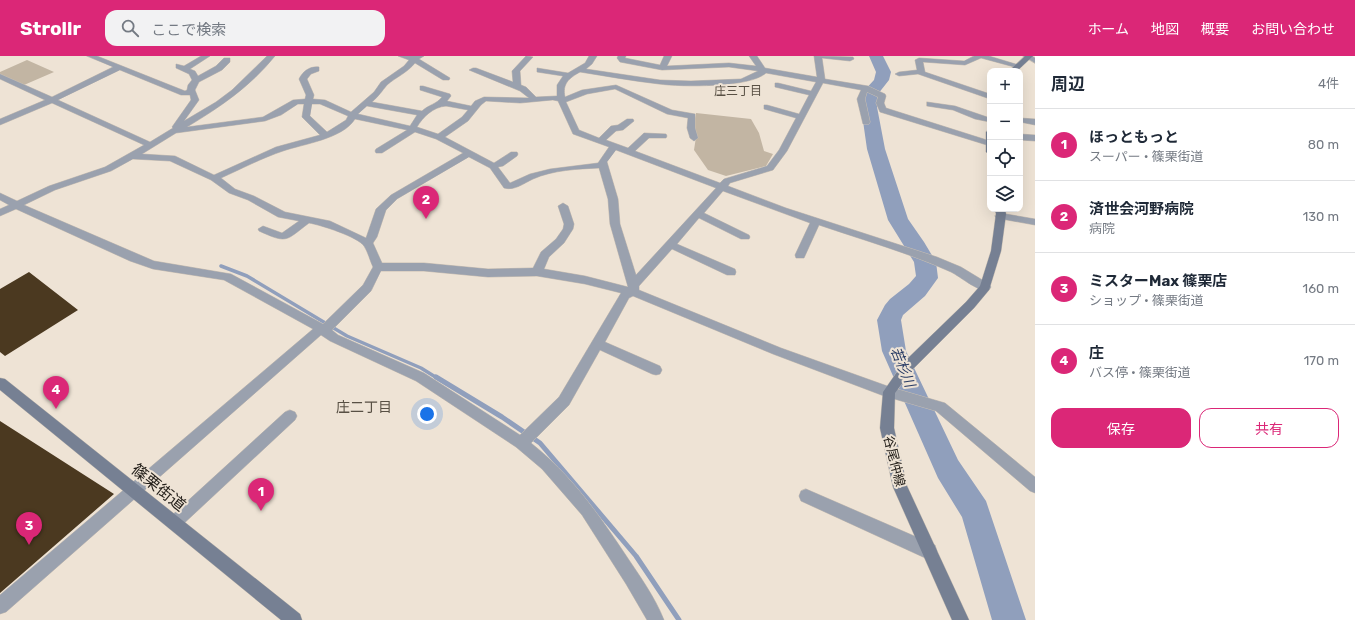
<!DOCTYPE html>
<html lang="ja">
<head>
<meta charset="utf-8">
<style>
  body { margin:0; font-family:Rubik,"Noto Sans JP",sans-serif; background:#f2f2f3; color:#1f2937 }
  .controls { position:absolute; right:12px; top:12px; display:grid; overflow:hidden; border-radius:8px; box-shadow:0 4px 16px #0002 }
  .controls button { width:36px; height:36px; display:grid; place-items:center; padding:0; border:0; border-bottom:1px solid #e0e1e3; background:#fff; color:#1f2937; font:20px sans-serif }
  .you { position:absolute; left:427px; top:358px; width:14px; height:14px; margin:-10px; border:3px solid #fff; border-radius:50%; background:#1a73e8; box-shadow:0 0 0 6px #1a73e833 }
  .badge { display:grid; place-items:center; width:26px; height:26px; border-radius:50%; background:#db2777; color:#fff; font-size:13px; font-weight:700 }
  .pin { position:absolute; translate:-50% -33px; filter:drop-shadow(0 1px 2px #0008) }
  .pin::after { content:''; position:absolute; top:21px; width:14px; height:12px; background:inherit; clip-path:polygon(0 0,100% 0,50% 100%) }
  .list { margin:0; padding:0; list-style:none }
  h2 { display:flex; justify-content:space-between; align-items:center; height:52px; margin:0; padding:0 16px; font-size:17px }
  h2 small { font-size:13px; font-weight:400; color:#747a83 }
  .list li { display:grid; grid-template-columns:26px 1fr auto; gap:12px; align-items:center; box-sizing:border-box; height:72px; padding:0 16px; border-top:1px solid #e0e1e3 }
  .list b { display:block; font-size:15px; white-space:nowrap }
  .list p { margin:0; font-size:13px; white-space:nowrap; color:#747a83 }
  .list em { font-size:13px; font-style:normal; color:#747a83 }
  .actions { display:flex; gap:8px; padding:12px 16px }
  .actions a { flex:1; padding:9px 0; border:1px solid #db2777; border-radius:12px; text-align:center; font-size:14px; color:#db2777 }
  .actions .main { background:#db2777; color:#fff }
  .icon { flex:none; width:22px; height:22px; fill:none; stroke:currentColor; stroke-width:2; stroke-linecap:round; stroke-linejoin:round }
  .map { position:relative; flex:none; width:1035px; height:564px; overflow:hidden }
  header { display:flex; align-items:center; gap:24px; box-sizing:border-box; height:56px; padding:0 20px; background:#db2777; color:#fff }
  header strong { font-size:19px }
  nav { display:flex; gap:22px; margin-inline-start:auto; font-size:14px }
  .search { width:280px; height:36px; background:#f2f2f3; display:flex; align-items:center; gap:10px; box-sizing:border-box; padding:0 14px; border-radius:12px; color:#747a83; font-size:15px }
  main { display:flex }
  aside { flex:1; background:#fff }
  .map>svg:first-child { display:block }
  .green { fill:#c2b5a3 }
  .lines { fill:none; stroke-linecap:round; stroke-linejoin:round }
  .stream-far1 { stroke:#909fbc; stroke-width:3.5 }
  .stream { stroke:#909fbc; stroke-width:5 }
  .river { fill:#909fbc; fill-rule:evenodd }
  .building { fill:#4b3920 }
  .street-casing { stroke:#c9bfb3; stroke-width:1 }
  .secondary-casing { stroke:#c9bfb3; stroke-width:1 }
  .street { fill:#9aa1ae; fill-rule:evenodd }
  .secondary { fill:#768093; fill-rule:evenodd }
  .labels { text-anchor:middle; stroke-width:4; stroke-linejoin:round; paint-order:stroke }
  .far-neighbourhood-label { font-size:12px; fill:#585044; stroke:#eee3d5 }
  .street-label { font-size:13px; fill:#211d18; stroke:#eee3d5 }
  .water-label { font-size:14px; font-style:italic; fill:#293c65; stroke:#eee3d5 }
  .neighbourhood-label { font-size:14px; fill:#585044; stroke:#eee3d5 }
  .near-street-label { font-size:16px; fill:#211d18; stroke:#eee3d5 }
</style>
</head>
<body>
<header>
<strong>Strollr</strong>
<div class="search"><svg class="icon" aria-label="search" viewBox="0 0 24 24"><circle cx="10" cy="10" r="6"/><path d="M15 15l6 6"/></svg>ここで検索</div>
<nav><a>ホーム</a><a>地図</a><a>概要</a><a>お問い合わせ</a></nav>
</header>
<main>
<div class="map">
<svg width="1035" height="564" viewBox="0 0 1035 564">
  <rect width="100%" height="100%" fill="#eee3d5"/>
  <path class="green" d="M27 4 54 16 24 29 0 18V16Z
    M696 57 751 63 759 77 764 95 773 98 766 110 726 120 708 114 694 94 696 81 693 72Z"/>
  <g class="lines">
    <path class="stream-far1" d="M221 210 247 220 347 280 421 312 437 322"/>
    <path class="stream" d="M436 321 502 361 540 387 636 500 679 564"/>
    <path class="river" d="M869 0H883L891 16 889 24 878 38 877 51 885 93 908 163 924 186 936 206 938 222 925 240 903 259 901 264 906 295 958 404 986 445 1026 564H992L962 461 938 422 882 295 877 264 885 249 890 243 909 228 916 220 914 206 888 164 867 93 861 51 862 37 874 24 876 16Z"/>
  </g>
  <path class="building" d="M29 216 78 254 5 300 0 296V233Z
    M0 365 114 438 0 537Z"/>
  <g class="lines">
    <defs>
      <path id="street" d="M87 0H97L185 35 187 34 188 29 192 24 189 18 176 12V8L184 10 201 0H210L190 13 195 15 198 20 216 10 224 2H230V6L222 14 199 26 195 34 199 44 184 65 216 46 232 34 267 0H275C250 31 220 51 187 71L263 61 293 44 305 43 306 39 299 23C303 15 310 10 319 11V15L311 18 307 23 314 39 313 43 325 44 351 56 374 36 381 26 404 10 409 4 398 0H424L419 3 450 22 449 24H443L415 7C407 17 396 21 387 29 382 35 379 40 372 46L422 55C428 49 437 48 442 41L420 34V30H423L450 38 451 40 447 45 471 50 475 45 484 41 529 42 520 35 469 14 473 12H476L513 26 512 15 526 0 533 1 520 15 521 29 526 31 536 41 557 40V29L563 20 537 16V12L568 17 585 7 589 0H597L592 8 586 13 660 24 691 25 741 23 758 15 729 11 662 14 620 6 617 2 618 0H626L625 2 660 9 664 0H672L667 10 729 7 756 10 749 0H757L765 12 817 21 814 0 853 1 854 3 850 5 822 2 825 23 868 30 885 38 886 40 884 47 886 52 990 85V90L880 56 876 47 878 41 867 36 865 43 870 66 869 68H863L857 43 861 34 823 27 787 95 773 114 730 127 728 130 786 152 937 201 961 211 989 228 991 231 989 234C979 237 961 221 951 216 909 197 863 184 819 169L804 202H796L795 199 810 167 723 135 704 157 749 179 750 181 749 183H741L699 162 677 188 735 213 736 216 735 219H727L672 193 639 230V234L781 292 890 331 945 347 1035 421V437L1030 435 936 355 884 340 773 298 633 240 629 242 605 286 660 310 662 314 660 318 656 319 652 318 600 294 569 349 531 387C571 419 597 456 625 498 639 519 655 541 664 564H647L626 528 582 459 542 413 516 391 416 325 330 285 321 279 6 556 0 558V539L313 273 224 224 153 213 130 205 16 153 0 160V153L9 149 0 144V137L17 145 49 130 105 111 144 89 52 47 0 69V63L45 44 0 23V18L52 41 113 11ZM120 14 181 39H190L191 44 172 71 173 72 150 86 58 44ZM580 16C606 20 632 25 659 28 681 31 750 32 766 17L816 26 811 35 778 27H775V31L809 39 799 58 767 49H764V53L796 62 779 94 767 110 724 123 720 127 635 95 649 82H666L667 80 666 78 644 77 628 92 606 84 616 75 623 74 634 65 633 63H627L618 69 611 70 599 82 579 74 566 46 587 38 615 33 667 58 688 62 687 72 690 82 694 85 698 82 695 72V58L672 54 616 29 582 34 565 41C562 28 569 22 580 16ZM553 44 558 45 573 78 609 91 598 107 550 113 530 118 510 127 498 111 503 110 517 100 518 98 517 96H511L494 107 445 81 468 65 481 49 486 45 520 47ZM298 48H304L302 61 320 79 276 91 214 119 175 100 142 98 176 77 265 65 281 59ZM312 48H320L348 60 346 64 327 76 310 60ZM367 50 417 59 410 70 358 58ZM446 50 468 54 462 61 438 78 417 71C423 61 433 51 446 50ZM355 63 407 74 376 93 375 95 376 97H382L415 76 436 83 463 97 391 139 376 153 366 182 330 165 285 156 254 140 235 133 221 122C241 113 262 102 283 95 303 88 343 83 355 63ZM616 94 716 132 636 219 620 168 618 143 607 106ZM469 101 490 112 504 132C515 135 524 127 533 123 553 114 578 113 599 112L608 143 610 168 628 231 585 220 544 213 549 201 564 187 573 173 574 168 568 150 563 147 558 150 564 168 563 173 556 183 541 196 533 212 488 213 424 207H382L373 187 377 181 386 154 397 143ZM133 103 170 105 211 124 229 137 248 144 278 161 299 165 282 177 263 170 258 173 259 175C288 188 285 185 309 167 321 169 358 181 364 190 368 196 370 205 373 211L363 229 323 268 231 218 154 205 24 149 55 134 111 115ZM381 215H424L488 221 537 220 585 228 621 237 559 341 520 379 424 317 338 279 332 274 371 235Z
        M974 0H989L1022 10 1018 12 981 2 965 9 923 6 925 16 990 38V43L918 18 899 20 895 18 899 16 917 14 915 4 919 2 964 5Z
        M1023 0H1032L1035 2V7Z
        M927 46 955 50 990 62V66L975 63 953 54 927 50Z
        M1020 62 1035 63V69L1020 66Z
        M1020 78 1035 79V85L1020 84Z
        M1000 157 1035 163V169L996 162 995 160Z
        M290 354 295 356 297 360 295 364 179 472 174 474 169 472 166 467 169 462 285 356Z
        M806 433 935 489 937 495 935 501 929 503 923 501 801 445 799 440 801 435Z"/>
      <path id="secondary" d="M1025 0H1033L1017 15H1009Z
        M990 73V99L986 96V76Z
        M995 153H1005L1006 158 1001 195 989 234 974 252 912 314 895 337 894 372 907 430 969 564H952L893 431 880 372 883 336 904 306 966 246 980 230 991 195 996 158Z
        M0 322 5 323 300 558 302 564H281L0 334Z"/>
    </defs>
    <use href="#street" class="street-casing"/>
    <use href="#secondary" class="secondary-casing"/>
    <use href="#street" class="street"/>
    <use href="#secondary" class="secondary"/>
  </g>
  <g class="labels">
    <g class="far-neighbourhood-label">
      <text x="738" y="39">庄三丁目</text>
    </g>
    <g class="street-label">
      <text transform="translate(895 405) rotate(76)" y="5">谷尾仲線</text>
    </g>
    <g class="water-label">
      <text transform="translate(903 311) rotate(68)" y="5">若杉川</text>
    </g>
    <g class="neighbourhood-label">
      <text x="364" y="356">庄二丁目</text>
    </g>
    <g class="near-street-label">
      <text transform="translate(159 431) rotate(39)" y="6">篠栗街道</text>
    </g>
  </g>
</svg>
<div class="controls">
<button>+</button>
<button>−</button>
<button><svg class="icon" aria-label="locate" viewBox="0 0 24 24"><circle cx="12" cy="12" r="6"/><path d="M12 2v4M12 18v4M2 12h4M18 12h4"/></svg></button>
<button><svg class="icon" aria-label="layers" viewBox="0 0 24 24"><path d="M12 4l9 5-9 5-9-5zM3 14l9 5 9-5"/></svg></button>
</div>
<div class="you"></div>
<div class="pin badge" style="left:261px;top:455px">1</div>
<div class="pin badge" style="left:426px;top:163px">2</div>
<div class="pin badge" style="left:29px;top:489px">3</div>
<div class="pin badge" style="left:56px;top:353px">4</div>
</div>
<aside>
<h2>周辺<small>4件</small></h2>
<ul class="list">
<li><span class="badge">1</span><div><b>ほっともっと</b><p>スーパー · 篠栗街道</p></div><em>80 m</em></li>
<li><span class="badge">2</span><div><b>済世会河野病院</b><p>病院</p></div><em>130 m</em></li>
<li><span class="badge">3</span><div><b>ミスターMax 篠栗店</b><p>ショップ · 篠栗街道</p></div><em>160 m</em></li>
<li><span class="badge">4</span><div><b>庄</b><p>バス停 · 篠栗街道</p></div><em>170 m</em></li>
</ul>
<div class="actions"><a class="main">保存</a><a>共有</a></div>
</aside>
</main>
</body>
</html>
